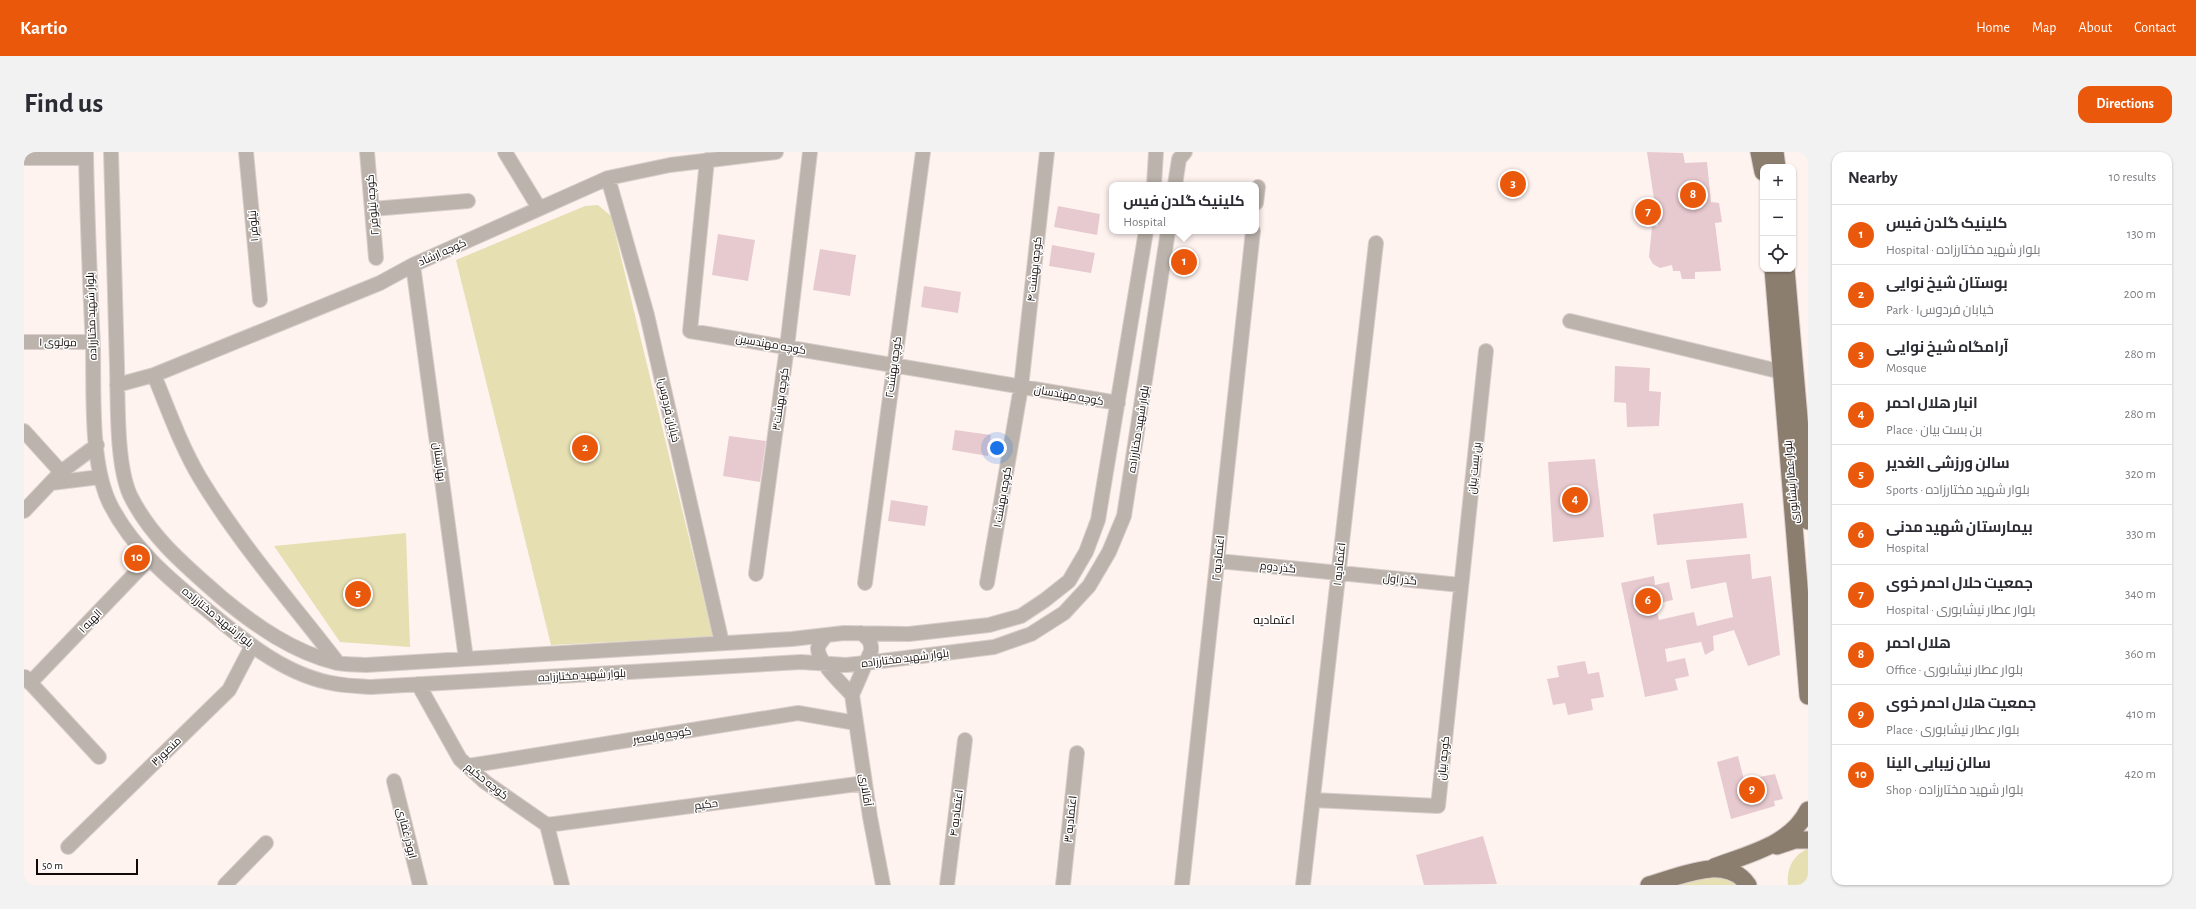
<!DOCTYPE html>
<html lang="en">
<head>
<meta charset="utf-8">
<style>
  body { margin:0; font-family:"Alegreya Sans",Cairo,sans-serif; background:#f2f2f3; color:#2b2b33 }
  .controls { position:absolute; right:12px; top:12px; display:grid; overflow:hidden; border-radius:8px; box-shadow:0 1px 3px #0004 }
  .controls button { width:36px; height:36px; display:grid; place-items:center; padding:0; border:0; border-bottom:1px solid #e1e1e2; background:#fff; color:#2b2b33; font:20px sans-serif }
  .scale { position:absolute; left:12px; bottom:10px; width:102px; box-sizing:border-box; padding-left:4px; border:2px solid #110907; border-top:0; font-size:11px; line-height:14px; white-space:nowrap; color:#110907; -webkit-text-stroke:3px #fff; paint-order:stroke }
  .you { position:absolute; left:973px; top:296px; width:14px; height:14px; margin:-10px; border:3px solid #fff; border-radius:50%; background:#1a73e8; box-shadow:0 0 0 6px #1a73e833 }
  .badge { display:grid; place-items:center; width:26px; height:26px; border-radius:50%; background:#ea580c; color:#fff; font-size:13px; font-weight:700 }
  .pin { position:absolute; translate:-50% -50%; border:2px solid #fff; box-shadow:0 1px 4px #0006 }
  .popup { position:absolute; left:1085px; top:30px; width:150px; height:52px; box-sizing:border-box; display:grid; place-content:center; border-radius:8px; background:#fff; filter:drop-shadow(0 1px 3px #0005); font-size:13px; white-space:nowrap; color:#7c7c81 }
  .popup b { font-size:15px; color:#2b2b33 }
  .popup::after { content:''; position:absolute; left:50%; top:100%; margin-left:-8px; border:8px solid transparent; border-top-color:#fff }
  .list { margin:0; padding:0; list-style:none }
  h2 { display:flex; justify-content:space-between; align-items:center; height:52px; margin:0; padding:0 16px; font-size:17px }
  h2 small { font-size:13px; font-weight:400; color:#7c7c81 }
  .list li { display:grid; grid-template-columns:26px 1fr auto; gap:12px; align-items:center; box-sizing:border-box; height:60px; padding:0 16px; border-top:1px solid #e1e1e2 }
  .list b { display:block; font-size:15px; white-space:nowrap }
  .list p { margin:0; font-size:13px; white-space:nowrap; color:#7c7c81 }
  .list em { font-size:13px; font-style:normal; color:#7c7c81 }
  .icon { flex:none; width:22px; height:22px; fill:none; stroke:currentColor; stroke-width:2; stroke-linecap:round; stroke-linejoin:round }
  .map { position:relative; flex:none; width:1784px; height:733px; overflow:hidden; border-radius:12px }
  header { display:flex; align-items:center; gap:24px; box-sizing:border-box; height:56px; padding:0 20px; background:#ea580c; color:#fff }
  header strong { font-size:19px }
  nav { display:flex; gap:22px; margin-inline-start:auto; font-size:14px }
  .intro { display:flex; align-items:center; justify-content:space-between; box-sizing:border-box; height:96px; padding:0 24px }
  h1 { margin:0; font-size:28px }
  .button { padding:10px 18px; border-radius:12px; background:#ea580c; color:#fff; font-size:14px; font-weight:700 }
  main { display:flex; gap:24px; padding:0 24px }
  aside { flex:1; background:#fff; border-radius:12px; box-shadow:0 1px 3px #0004 }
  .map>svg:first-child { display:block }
  .green { fill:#e6dfb1 }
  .building { fill:#e7cacf }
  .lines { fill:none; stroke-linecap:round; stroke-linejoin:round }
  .minor-casing { stroke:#d9cecb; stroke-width:16 }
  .major-casing { stroke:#d9cecb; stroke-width:19 }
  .minor { stroke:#bcb4ac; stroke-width:14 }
  .major { stroke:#8c7e6f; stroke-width:17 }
  .labels { text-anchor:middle; stroke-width:3; stroke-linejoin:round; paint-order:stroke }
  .street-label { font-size:11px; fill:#110907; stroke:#fff }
  .neighbourhood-label { font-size:12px; fill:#110907; stroke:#fff }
</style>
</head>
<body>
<header>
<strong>Kartio</strong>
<nav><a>Home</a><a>Map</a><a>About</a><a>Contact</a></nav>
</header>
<div class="intro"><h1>Find us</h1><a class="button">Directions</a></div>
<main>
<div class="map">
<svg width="1784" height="733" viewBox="0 0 1784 733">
  <rect width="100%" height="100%" fill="#fff3f0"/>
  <path class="green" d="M574 53 587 64 689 485 527 493 432 108 561 54Z
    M382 381 386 495 316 490 250 394Z
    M1784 697V733H1764C1762 718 1769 702 1784 697Z
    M1702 722 1715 733H1653L1686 723Z"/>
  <path class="building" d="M1623 0 1659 1 1661 11 1683 10 1687 50 1695 51 1698 70 1691 71 1697 119 1671 120V127H1658L1656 119H1649L1648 113 1636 116 1629 112 1625 105 1628 75 1634 74Z
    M1034 54 1076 62 1073 83 1030 75Z
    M694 82 731 88 724 129 688 123Z
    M1028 93 1071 101 1067 121 1025 114Z
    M796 97 832 103 826 144 789 138Z
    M900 134 937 140 934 161 897 155Z
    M1591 214 1626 216 1625 239 1637 240 1635 274 1603 275 1602 251 1590 250Z
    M931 278 967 283 964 304 928 298Z
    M705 284 742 289 736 330 699 324Z
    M1571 307 1580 385 1529 390 1524 310Z
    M867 348 904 354 901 374 864 369Z
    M1719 351 1723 386 1633 393 1629 362Z
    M1726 402 1728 427 1747 424 1756 503 1724 514 1710 478 1689 484 1690 498 1681 503 1676 486 1677 490 1641 497 1643 510 1661 506 1665 524 1651 527 1654 538 1621 545 1597 431 1630 424 1631 433 1645 430 1649 448 1631 452 1635 468 1670 460 1673 474 1709 465 1702 430 1667 437 1662 408Z
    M1561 509 1564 522 1575 520 1580 545 1567 547 1569 558 1544 563 1541 551 1529 553 1523 527 1535 525 1533 514Z
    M1714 604 1720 628 1751 622 1759 647 1750 649 1751 654 1707 667 1693 610Z
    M1459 684 1473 732 1400 733 1392 703Z"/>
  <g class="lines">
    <defs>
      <path id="minor" d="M62 0C63 65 66 131 69 196 70 242 66 311 86 352 109 398 150 431 188 462 224 492 265 525 313 532 324 534 336 534 347 535L777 510 822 513 841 511 970 495 1007 482 1040 461 1065 434 1085 400 1100 364 1144 79
        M87 0C89 71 91 143 93 214 94 249 92 312 106 343 127 386 163 415 198 446 232 474 269 500 313 511 322 513 333 512 342 513L768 487 820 481 885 482 965 473 997 464 1021 448 1045 429 1062 400 1074 368 1122 79
        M222 0 236 148
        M343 0 352 106
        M481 0 515 56
        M0 6H62
        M683 8 666 179 1094 251
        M584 26 623 163 698 491
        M1130 33 1132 0
        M1151 33 1155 7 1161 0
        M1232 51 1234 35
        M348 57 444 49
        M389 113 442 507
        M1546 169 1758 220
        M0 190H68
        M130 223C144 257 157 294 176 326 216 392 267 450 314 511
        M93 233 130 223 356 131 389 113 584 26 646 13 752 0
        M0 279 37 320
        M27 331 76 325
        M0 359 37 320 73 293
        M1194 409 1437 433
        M732 422 763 195 786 0
        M841 431 899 0
        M963 431 997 235 1023 0
        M803 483C799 487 795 491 794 496 793 509 819 533 828 543
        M1 525 75 605
        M6 531 125 407
        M394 532 436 607 461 630 523 673
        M828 543 846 665 859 733
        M828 543 847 499C848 490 844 486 837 481
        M444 614 774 561 832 571
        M370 629 396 733
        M1289 648 1414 654 1462 199
        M523 673 841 631
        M523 673 538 733
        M44 695 205 538 228 494
        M201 733 242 691
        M923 733 941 588
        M1039 733 1053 601
        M1158 733 1229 79
        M1279 733 1352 91"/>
      <path id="major" d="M1735 0 1739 20
        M1751 0 1753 15
        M1749 117 1784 544
        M1762 117 1784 369
        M1753 694 1771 688H1784
        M1690 715C1724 702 1767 693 1784 658
        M1625 733C1655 725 1702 701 1724 733"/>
    </defs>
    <use href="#minor" class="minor-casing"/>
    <use href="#major" class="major-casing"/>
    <use href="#minor" class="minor"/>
    <use href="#major" class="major"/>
  </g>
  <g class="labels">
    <g class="street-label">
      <text transform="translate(348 53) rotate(-95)" y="4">کوچه نیلوفر ۲</text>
      <text transform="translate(229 74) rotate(-95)" y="4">۱ نیلوفر</text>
      <text transform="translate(418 100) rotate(-24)" y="4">کوچه ارشاد</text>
      <text transform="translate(1010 117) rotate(-84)" y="4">کوچه بهشت ۴</text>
      <text transform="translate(67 164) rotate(-92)" y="4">بلوار شهید مختارزاده</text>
      <text transform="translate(34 190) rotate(1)" y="4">مولوی ۱</text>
      <text transform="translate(747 192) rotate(10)" y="4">کوچه مهندسین</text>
      <text transform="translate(869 215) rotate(-82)" y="4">کوچه بهشت۲</text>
      <text transform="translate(1045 243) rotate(10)" y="4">کوچه مهندسان</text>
      <text transform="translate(756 247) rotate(-82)" y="4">کوچه بهشت۳</text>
      <text transform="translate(645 258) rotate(77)" y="4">خیابان فردوس۱</text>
      <text transform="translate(1114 277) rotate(-81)" y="4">بلوار شهید مختارزاده</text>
      <text transform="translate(416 310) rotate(82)" y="4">بهارستان</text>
      <text transform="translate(1450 316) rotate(-84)" y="4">بن بست بیان</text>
      <text transform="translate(1767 330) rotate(-95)" y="4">بلوار عطار نیشابوری</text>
      <text transform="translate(978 345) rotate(-80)" y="4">کوچه بهشت ۱</text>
      <text transform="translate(1194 406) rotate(-84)" y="4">اعتمادیه ۲</text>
      <text transform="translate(1315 412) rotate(-84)" y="4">اعتمادیه ۱</text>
      <text transform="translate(1254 415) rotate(6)" y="4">گذر دوم</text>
      <text transform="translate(1376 427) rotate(6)" y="4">گذر اول</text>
      <text transform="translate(194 465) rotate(39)" y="4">بلوار شهید مختارزاده</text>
      <text transform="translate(66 469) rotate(-46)" y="4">الهیه ۱</text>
      <text transform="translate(881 506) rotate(-7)" y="4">بلوار شهید مختارزاده</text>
      <text transform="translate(558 523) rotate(-3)" y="4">بلوار شهید مختارزاده</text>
      <text transform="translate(638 583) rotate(-9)" y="4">کوچه ولیعصر</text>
      <text transform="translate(142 599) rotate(-44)" y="4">منصور۳</text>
      <text transform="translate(1419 606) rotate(-84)" y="4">کوچه بیان</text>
      <text transform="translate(463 629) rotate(38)" y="4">کوچه حکیم</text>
      <text transform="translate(842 638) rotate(82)" y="4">آقالاری</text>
      <text transform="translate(682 652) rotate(-7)" y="4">حکیم</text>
      <text transform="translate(932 661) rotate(-83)" y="4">اعتمادیه ۴</text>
      <text transform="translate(1046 667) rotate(-84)" y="4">اعتمادیه ۳</text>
      <text transform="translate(383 681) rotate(76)" y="4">ابوذر غفاری</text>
    </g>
    <g class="neighbourhood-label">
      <text x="1250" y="472">اعتمادیه</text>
    </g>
  </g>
</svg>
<div class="controls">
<button>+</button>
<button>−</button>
<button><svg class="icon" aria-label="locate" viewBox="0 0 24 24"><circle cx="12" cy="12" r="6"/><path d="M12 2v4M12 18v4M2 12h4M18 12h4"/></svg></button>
</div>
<div class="scale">50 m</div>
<div class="you"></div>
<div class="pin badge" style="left:1160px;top:110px">1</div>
<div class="popup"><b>کلینیک گلدن فیس</b>Hospital</div>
<div class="pin badge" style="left:561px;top:296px">2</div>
<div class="pin badge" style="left:1489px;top:32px">3</div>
<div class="pin badge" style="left:1551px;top:348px">4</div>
<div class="pin badge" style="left:334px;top:442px">5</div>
<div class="pin badge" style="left:1624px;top:449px">6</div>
<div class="pin badge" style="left:1624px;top:60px">7</div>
<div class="pin badge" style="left:1669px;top:43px">8</div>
<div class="pin badge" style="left:1728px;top:638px">9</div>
<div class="pin badge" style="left:113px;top:406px">10</div>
</div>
<aside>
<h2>Nearby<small>10 results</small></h2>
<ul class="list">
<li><span class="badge">1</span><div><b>کلینیک گلدن فیس</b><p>Hospital · بلوار شهید مختارزاده</p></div><em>130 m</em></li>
<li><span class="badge">2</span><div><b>بوستان شیخ نوایی</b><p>Park · خیابان فردوس۱</p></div><em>200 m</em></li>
<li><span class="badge">3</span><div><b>آرامگاه شیخ نوایی</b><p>Mosque</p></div><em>280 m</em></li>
<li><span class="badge">4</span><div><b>انبار هلال احمر</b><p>Place · بن بست بیان</p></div><em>280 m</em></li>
<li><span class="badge">5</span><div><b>سالن ورزشی الغدیر</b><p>Sports · بلوار شهید مختارزاده</p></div><em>320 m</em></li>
<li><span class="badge">6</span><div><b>بیمارستان شهید مدنی</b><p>Hospital</p></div><em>330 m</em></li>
<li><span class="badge">7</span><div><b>جمعیت حلال احمر خوی</b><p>Hospital · بلوار عطار نیشابوری</p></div><em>340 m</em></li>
<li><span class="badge">8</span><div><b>هلال احمر</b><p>Office · بلوار عطار نیشابوری</p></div><em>360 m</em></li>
<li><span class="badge">9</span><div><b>جمعیت هلال احمر خوی</b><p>Place · بلوار عطار نیشابوری</p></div><em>410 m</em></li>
<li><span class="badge">10</span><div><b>سالن زیبایی الینا</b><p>Shop · بلوار شهید مختارزاده</p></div><em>420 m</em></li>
</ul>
</aside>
</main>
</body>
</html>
